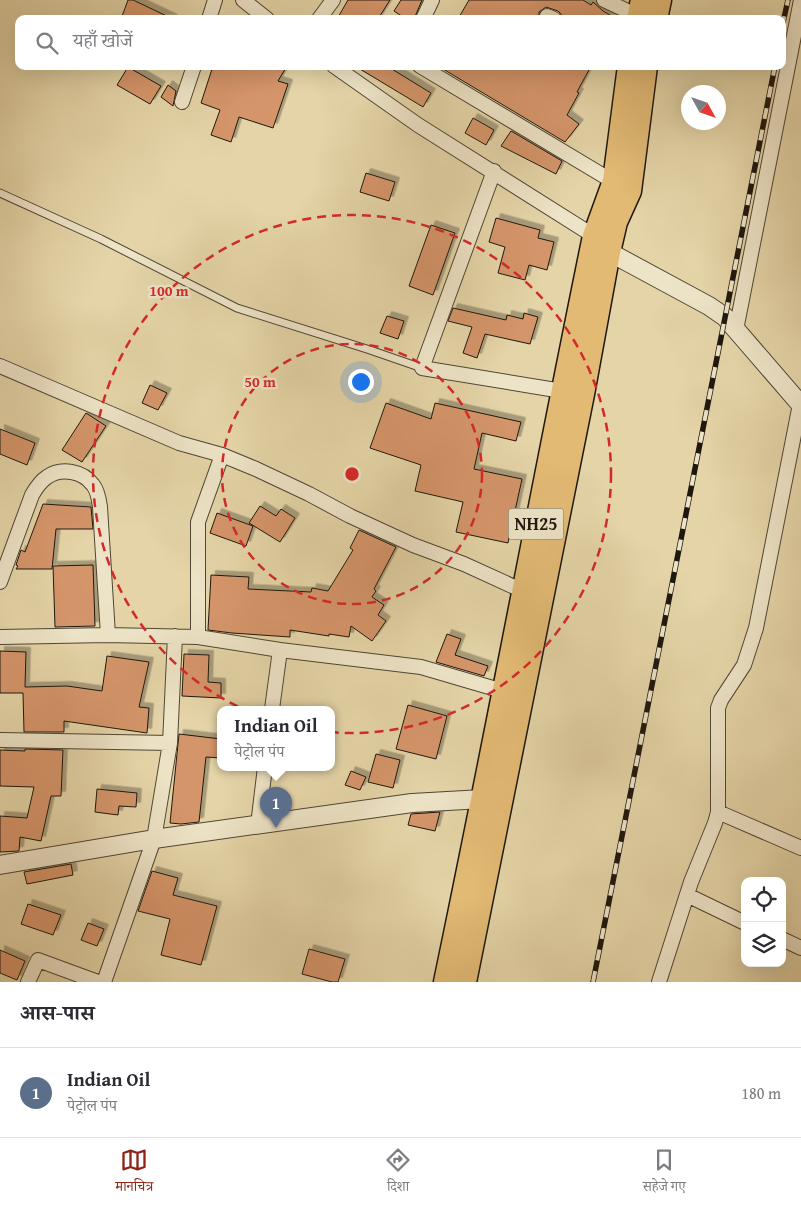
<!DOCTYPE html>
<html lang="hi">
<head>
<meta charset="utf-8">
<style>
  body { margin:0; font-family:"Gentium Book Plus","Noto Serif Devanagari",serif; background:#f2f2f3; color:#2b2b33 }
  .controls { position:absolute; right:15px; bottom:15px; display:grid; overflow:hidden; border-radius:10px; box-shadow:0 5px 20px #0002 }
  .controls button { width:45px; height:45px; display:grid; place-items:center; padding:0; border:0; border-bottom:1px solid #e1e1e2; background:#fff; color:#2b2b33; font:25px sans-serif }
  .compass { position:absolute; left:681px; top:85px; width:45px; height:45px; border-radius:50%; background:#fff; box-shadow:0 5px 20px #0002; rotate:130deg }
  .you { position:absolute; left:360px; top:381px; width:18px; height:18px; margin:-12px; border:4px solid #fff; border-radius:50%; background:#1a73e8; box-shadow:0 0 0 8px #1a73e833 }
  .badge { display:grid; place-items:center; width:32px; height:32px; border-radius:50%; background:#8f2418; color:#fff; font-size:16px; font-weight:700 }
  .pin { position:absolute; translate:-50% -41px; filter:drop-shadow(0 1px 2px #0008) }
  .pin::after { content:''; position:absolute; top:26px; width:18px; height:15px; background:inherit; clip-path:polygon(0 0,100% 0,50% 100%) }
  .popup { position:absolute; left:217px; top:706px; width:118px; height:65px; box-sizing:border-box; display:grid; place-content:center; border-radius:10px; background:#fff; filter:drop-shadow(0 1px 4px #0005); font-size:16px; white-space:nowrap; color:#7c7c81 }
  .popup b { font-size:19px; color:#2b2b33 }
  .popup::after { content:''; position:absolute; left:50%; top:100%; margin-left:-10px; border:10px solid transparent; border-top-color:#fff }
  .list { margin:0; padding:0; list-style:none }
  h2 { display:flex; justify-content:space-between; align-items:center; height:65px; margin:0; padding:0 20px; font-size:21px }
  h2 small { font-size:16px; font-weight:400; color:#7c7c81 }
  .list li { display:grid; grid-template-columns:32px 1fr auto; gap:15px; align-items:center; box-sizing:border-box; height:90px; padding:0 20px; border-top:1px solid #e1e1e2 }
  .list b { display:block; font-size:19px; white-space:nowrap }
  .list p { margin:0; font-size:16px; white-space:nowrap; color:#7c7c81 }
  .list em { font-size:16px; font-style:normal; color:#7c7c81 }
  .icon { flex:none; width:28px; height:28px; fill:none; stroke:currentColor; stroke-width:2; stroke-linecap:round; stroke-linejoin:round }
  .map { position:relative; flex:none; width:801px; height:982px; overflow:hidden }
  .search { position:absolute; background:#fff; box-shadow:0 5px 20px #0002; left:15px; right:15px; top:15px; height:55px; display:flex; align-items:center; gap:12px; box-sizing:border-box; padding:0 18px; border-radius:10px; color:#7c7c81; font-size:19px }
  .sheet { height:155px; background:#fff }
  nav { display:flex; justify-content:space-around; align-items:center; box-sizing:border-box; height:70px; border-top:1px solid #e1e1e2; background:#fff; font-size:14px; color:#7c7c81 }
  nav a { display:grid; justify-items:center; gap:2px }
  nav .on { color:#8f2418 }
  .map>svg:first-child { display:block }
  .building { fill:#d5956b; stroke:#1e170e; filter:url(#shadow) }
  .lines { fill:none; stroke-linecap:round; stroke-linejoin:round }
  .service-casing { stroke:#504634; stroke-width:9 }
  .minor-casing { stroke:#504634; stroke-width:16 }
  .tertiary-casing { stroke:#504634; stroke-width:20 }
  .primary-casing { stroke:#1e170e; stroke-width:25 }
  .service { stroke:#ede3c6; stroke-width:7 }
  .minor { stroke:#ede3c6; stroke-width:14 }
  .tertiary { stroke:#ede3c6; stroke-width:18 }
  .primary { stroke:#e2ba74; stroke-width:22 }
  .rail-casing { stroke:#1e170e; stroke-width:5.5 }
  .rail { stroke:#ede3c6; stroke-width:4; stroke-dasharray:11; stroke-linecap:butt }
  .ring { fill:none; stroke:#d62828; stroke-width:2.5; stroke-dasharray:9 6 }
  .labels { text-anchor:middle; stroke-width:5; stroke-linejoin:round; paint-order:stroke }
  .shield { fill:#ede3c6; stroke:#5c5445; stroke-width:1 }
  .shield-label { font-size:18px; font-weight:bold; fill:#1e170e }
  .centre { fill:#d62828; stroke:#ede3c6; stroke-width:2.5 }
  .ring-label { font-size:15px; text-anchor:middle; font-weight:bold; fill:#d62828; stroke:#ede3c6; stroke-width:5; stroke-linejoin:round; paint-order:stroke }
</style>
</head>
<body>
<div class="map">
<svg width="801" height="982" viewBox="0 0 801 982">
  <defs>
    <filter id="shadow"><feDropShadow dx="4.5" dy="-4.5" stdDeviation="0" flood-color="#0004"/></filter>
  </defs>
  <rect width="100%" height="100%" fill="#e4d4a7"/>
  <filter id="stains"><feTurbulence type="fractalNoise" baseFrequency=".004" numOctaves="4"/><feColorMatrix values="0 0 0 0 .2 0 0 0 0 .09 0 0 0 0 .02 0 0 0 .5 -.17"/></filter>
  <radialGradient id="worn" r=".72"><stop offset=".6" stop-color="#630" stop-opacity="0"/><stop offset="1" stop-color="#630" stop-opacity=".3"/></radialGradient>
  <path class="building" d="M128 0H133L173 19H121Z
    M348 0H390L378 19H337Z
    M401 0H422L414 19H406L394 11Z
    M469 0H583L591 5 593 2 603 11 617 19H563L561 14 558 11 546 7 539 12V19H458Z
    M213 66H287L278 81 288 84 273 128 239 117 231 142 211 135 220 110 201 103Z
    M355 66H387L431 93 423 107Z
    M438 66H591L577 92 579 93 567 115 579 124 565 142Z
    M128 67 161 86 150 104 117 85Z
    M168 85 176 91 173 106 161 97Z
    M473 118 494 130 486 145 465 133Z
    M511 131 562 161 556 174 501 146Z
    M366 173 395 182 389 201 360 192Z
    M496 218 540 230 538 238 554 242 547 270 529 265 525 280 498 273 505 247 489 242Z
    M431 225 455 233 433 295 409 286Z
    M453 308 506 320 507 315 523 319 524 313 538 317 530 344 485 334 477 358 463 353 472 327 448 321Z
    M387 316 404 321 398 339 380 333Z
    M150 385 167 393 158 410 142 403Z
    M386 403 431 419 435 403 521 422 516 441 482 433 474 469 522 479 508 543 456 532 463 502 415 491 421 465 370 448Z
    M86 413 106 426 82 462 62 450Z
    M0 429 35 443 27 465 0 454Z
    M43 504 91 507 93 529H56L52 569H16L18 566 16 565 21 550 25 552Z
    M260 506 276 516 281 509 295 518 280 542 249 523Z
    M217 513 253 526 246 546 210 533Z
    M359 530 396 547 374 589 376 591 372 597 384 605 378 615 386 621 372 641 351 626 349 637 329 634V636L290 630V637L232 633 208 630 211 575 249 577 248 589 311 592 312 588 328 591 353 550 350 548Z
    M93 565 95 626 55 627 53 566Z
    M447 634 461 639 455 655 488 666 484 676 436 662Z
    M0 651 26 652 25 687 67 686 102 691 107 656 149 662 139 707 149 708 147 733 64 721V732H24L23 693H0Z
    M184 654 209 655 208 682 221 683V698L182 696Z
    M408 705 447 716 436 759 396 749Z
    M179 734 221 739V758L206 757 199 822 181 824 170 823Z
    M25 749 63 750 61 796H51L41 841 20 837 19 851 0 852V816L27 818 34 787 0 786V750L25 751Z
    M376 754 400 760 393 788 368 782Z
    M351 771 366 777 360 790 345 785Z
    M97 789 137 793 136 807 119 806 118 815 95 812Z
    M440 812 435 831 408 825 411 814Z
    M71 864 73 875 27 884 24 872Z
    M152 871 178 878 173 895 217 906 201 965 161 955 170 919 138 911Z
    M28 904 61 915 53 935 21 924Z
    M88 923 104 929 97 946 81 940Z
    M309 949 345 959 338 982H332L302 974Z
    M0 950 25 961 17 980 0 973Z"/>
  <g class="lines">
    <defs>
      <path id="service" d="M0 193 101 239 237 308 370 350 422 368"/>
      <path id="minor" d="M243 0 267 19
        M604 0 638 16
        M547 16 554 19
        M209 19 215 0
        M319 19 333 0
        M423 19 432 0
        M334 66 418 125 594 236
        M420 66 619 185
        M182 102 194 66
        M494 171 422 368 562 391
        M736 330 801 0
        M0 366 179 443 222 455 256 469 309 494 350 516 413 545 464 564 523 591
        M0 582 32 495C36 488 41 481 47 477 61 467 83 471 93 485 98 491 99 500 100 507L108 635
        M0 637 108 635 198 637 280 650 421 667 503 691
        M198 637V522L222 455
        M272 709 280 650
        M0 740 170 743
        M718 812 801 848
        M258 825 265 767
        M687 895 745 923
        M782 939 801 948
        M28 982 38 960 98 982
        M104 982 154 839 170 743 175 636
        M659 982 691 882 715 823 718 812V708L721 700 744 665 756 628 800 404"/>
      <path id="tertiary" d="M609 252 709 306 725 317 801 405
        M0 865 154 839 412 803 483 799"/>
      <path id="primary" d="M638 19 642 0
        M656 19 660 0
        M445 982C497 734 543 484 594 236L614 181 629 66
        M465 982 583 394 609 252 616 222 630 191 646 66"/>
    </defs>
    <use href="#service" class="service-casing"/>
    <use href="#minor" class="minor-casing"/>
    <use href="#tertiary" class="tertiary-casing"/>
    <use href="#primary" class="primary-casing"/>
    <use href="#service" class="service"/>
    <use href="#minor" class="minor"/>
    <use href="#tertiary" class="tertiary"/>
    <use href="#primary" class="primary"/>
    <defs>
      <path id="rail" d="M782 27 788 0
        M593 982 775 66"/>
    </defs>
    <use href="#rail" class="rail-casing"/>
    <use href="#rail" class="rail"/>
  </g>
  <g class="ring">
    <circle cx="352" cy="474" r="130"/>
    <circle cx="352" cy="474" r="259"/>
  </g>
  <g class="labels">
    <rect class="shield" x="508.5" y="508.5" width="55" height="31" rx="4"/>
    <g class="shield-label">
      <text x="536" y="530">NH25</text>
    </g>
  </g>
  <circle cx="352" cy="474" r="8" class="centre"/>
  <g class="ring-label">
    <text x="169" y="296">100 m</text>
    <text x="260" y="387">50 m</text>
  </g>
  <rect width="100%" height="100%" filter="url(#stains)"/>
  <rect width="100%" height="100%" fill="url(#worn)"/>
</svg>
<div class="controls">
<button><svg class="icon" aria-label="locate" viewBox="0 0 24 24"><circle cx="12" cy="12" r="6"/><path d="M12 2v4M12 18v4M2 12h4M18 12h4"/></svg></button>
<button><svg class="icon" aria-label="layers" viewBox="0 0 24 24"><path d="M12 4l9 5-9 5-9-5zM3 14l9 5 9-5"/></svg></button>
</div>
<svg class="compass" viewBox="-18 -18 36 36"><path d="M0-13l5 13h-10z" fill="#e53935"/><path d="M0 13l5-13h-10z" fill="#7c7c81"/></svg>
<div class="you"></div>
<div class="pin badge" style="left:276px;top:828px;background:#5c6f8a">1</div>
<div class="popup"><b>Indian Oil</b>पेट्रोल पंप</div>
<div class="search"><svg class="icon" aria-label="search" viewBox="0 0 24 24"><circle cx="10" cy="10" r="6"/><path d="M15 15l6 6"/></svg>यहाँ खोजें</div>
</div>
<section class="sheet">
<h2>आस-पास<small></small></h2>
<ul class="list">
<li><span class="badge" style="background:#5c6f8a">1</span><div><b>Indian Oil</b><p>पेट्रोल पंप</p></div><em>180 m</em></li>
</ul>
</section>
<nav>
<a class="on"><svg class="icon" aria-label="map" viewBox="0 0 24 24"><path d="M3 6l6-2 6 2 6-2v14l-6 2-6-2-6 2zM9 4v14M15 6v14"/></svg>मानचित्र</a>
<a><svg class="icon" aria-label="directions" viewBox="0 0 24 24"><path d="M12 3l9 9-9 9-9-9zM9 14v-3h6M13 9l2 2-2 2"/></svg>दिशा</a>
<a><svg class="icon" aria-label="saved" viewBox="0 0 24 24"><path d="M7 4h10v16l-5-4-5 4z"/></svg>सहेजे गए</a>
</nav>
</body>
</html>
